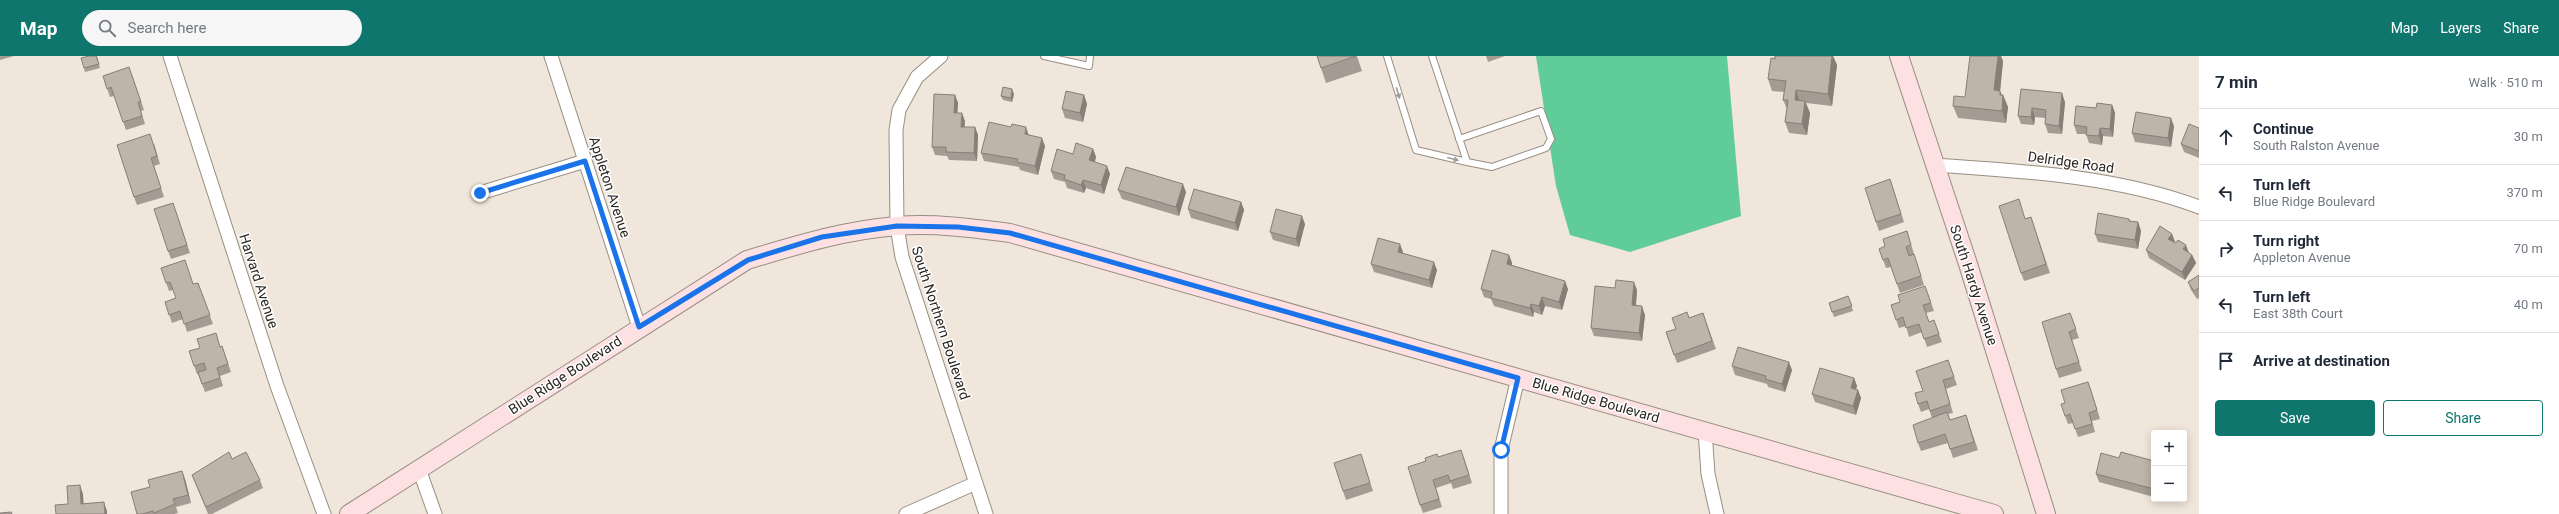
<!DOCTYPE html>
<html lang="en">
<head>
<meta charset="utf-8">
<style>
  body { margin:0; font-family:Roboto,sans-serif; background:#f6f6f7; color:#1f2937 }
  .controls { position:absolute; right:12px; bottom:12px; display:grid; overflow:hidden; border-radius:4px; box-shadow:0 2px 10px #0003 }
  .controls button { width:36px; height:36px; display:grid; place-items:center; padding:0; border:0; border-bottom:1px solid #e0e1e3; background:#fff; color:#1f2937; font:20px sans-serif }
  .stop { position:absolute; width:12px; height:12px; margin:-9px; border:3px solid #1a73e8; border-radius:50%; background:#fff }
  .stop.end { background:#1a73e8; border-color:#fff; box-shadow:0 1px 4px #0008 }
  .list { margin:0; padding:0; list-style:none }
  h2 { display:flex; justify-content:space-between; align-items:center; height:52px; margin:0; padding:0 16px; font-size:17px }
  h2 small { font-size:13px; font-weight:400; color:#747a83 }
  .list li { display:grid; grid-template-columns:26px 1fr auto; gap:12px; align-items:center; box-sizing:border-box; height:56px; padding:0 16px; border-top:1px solid #e0e1e3 }
  .list b { display:block; font-size:15px; white-space:nowrap }
  .list p { margin:0; font-size:13px; white-space:nowrap; color:#747a83 }
  .list em { font-size:13px; font-style:normal; color:#747a83 }
  .actions { display:flex; gap:8px; padding:12px 16px }
  .actions a { flex:1; padding:9px 0; border:1px solid #0f766e; border-radius:4px; text-align:center; font-size:14px; color:#0f766e }
  .actions .main { background:#0f766e; color:#fff }
  .icon { flex:none; width:22px; height:22px; fill:none; stroke:currentColor; stroke-width:2; stroke-linecap:round; stroke-linejoin:round }
  .map { position:relative; flex:none; width:2199px; height:458px; overflow:hidden }
  header { display:flex; align-items:center; gap:24px; box-sizing:border-box; height:56px; padding:0 20px; background:#0f766e; color:#fff }
  header strong { font-size:19px }
  nav { display:flex; gap:22px; margin-inline-start:auto; font-size:14px }
  .search { width:280px; height:36px; background:#f6f6f7; display:flex; align-items:center; gap:10px; box-sizing:border-box; padding:0 14px; border-radius:22px; color:#747a83; font-size:15px }
  main { display:flex }
  aside { flex:1; background:#fff }
  .map>svg:first-child { display:block }
  .forest { fill:#60cc99 }
  .lines { fill:none; stroke-linecap:round; stroke-linejoin:round }
  .lane-casing { stroke:#978e83; stroke-width:8 }
  .street-casing { stroke:#978e83; stroke-width:15 }
  .secondary-casing { stroke:#978e83; stroke-width:20 }
  .lane { stroke:#fff; stroke-width:6 }
  .street { stroke:#fff; stroke-width:13 }
  .secondary { stroke:#fde1e2; stroke-width:18 }
  .wall { fill:#a49b92 }
  .shaded-wall { fill:#867e77 }
  .building { fill:#bfb4aa; stroke:#867e77 }
  .oneway { fill:#9f9d9c }
  .route { stroke:#1a73e8; stroke-width:5 }
  .labels { text-anchor:middle; stroke-width:3; stroke-linejoin:round; paint-order:stroke }
  .street-label { font-size:14px; fill:#2a2622; stroke:#fff }
</style>
</head>
<body>
<header>
<strong>Map</strong>
<div class="search"><svg class="icon" aria-label="search" viewBox="0 0 24 24"><circle cx="10" cy="10" r="6"/><path d="M15 15l6 6"/></svg>Search here</div>
<nav><a>Map</a><a>Layers</a><a>Share</a></nav>
</header>
<main>
<div class="map">
<svg width="2199" height="458" viewBox="0 0 2199 458">
  <rect width="100%" height="100%" fill="#f1e6db"/>
  <path class="forest" d="M1536 0H1727L1741 160 1630 196 1570 179 1556 130Z"/>
  <g class="lines">
    <defs>
      <path id="lane" d="M1044 0 1089 10 1090 0
        M1387 0 1416 94 1467 106 1432 0
        M1459 83 1541 55 1551 83 1546 92 1492 111 1467 106"/>
      <path id="street" d="M170 0 277 330 324 458
        M551 0 639 271
        M941 0 917 21 899 54 896 74 897 170 902 201 986 458
        M1935 109C2022 115 2117 120 2199 151
        M480 137 585 105
        M1705 375 1708 418 1717 458
        M419 413 435 458
        M906 458 976 427
        M1501 458V394L1518 322"/>
      <path id="secondary" d="M1899 0 1968 208 2046 458
        M349 458 747 204C797 189 845 174 897 170 934 167 972 172 1010 177L1994 458"/>
    </defs>
    <use href="#lane" class="lane-casing"/>
    <use href="#street" class="street-casing"/>
    <use href="#secondary" class="secondary-casing"/>
    <use href="#lane" class="lane"/>
    <use href="#street" class="street"/>
    <use href="#secondary" class="secondary"/>
  </g>
  <path class="wall" d="M0 0H14L0 4Z
    M97 0 100 12 85 16 84 12Z
    M1357 0 1362 15 1326 27 1321 12Z
    M1486 0H1505L1488 6Z
    M1775 0H1833L1837 9 1832 50 1806 47 1810 57 1807 79 1789 77 1785 66 1787 53 1783 44 1784 36 1772 35 1768 23Z
    M2003 5 2000 35 2002 39H2003L2008 51 2006 67 1958 62 1953 50 1965 41Z
    M132 19 144 54 141 55 145 68 126 74 114 40 110 41 103 20Z
    M2021 33 2065 46 2062 78 2048 77 2045 68V62L2035 61 2034 69 2021 68 2018 60Z
    M1014 38 1012 46 1003 44 1001 40Z
    M955 39 958 47 957 57 965 65 964 71H975L978 79 977 105 949 104 947 100 935 99 932 91Z
    M1084 39 1087 48 1083 66 1065 62 1062 53Z
    M2112 49 2115 57 2113 81 2103 80 2102 89 2089 87 2086 78H2077L2074 69 2096 52Z
    M2174 70 2171 91 2135 86 2132 77Z
    M2199 72V102L2184 96 2181 88Z
    M1029 79 1045 90 1038 119 1020 114 1019 111 984 105 981 97Z
    M154 87 160 108 154 110 164 141 137 149 134 141Z
    M1093 93 1096 101 1095 106 1110 118 1104 138 1086 132 1084 137 1067 132 1065 126 1054 123 1051 115 1073 98Z
    M1890 123 1904 166 1879 175 1876 166Z
    M1118 134 1186 136 1179 160 1122 143Z
    M1241 146 1244 154 1238 175 1191 162 1188 153Z
    M176 155 190 197 171 203 168 195Z
    M2031 161 2050 217 2024 225 2021 217 2026 162Z
    M2129 163 2130 165 2138 166 2141 175 2138 193 2098 186 2095 178Z
    M1305 168 1299 191 1273 184 1270 176Z
    M1907 175 1914 198 1910 200 1914 198 1924 229 1900 237 1891 211 1886 212 1879 193 1885 190Z
    M2172 178 2175 186 2174 187 2192 199 2196 207 2185 224 2149 202 2146 194Z
    M1403 196V197L1437 214 1432 232 1374 216 1371 208Z
    M1509 199 1512 207V210L1568 233 1562 254 1545 250 1542 259 1534 256 1533 261 1494 250 1491 243 1484 241 1481 233Z
    M161 212 193 228 198 227 213 268 187 276 183 263 172 267 165 246 176 242 173 234 169 235Z
    M2199 219V242L2197 243 2191 234 2188 226Z
    M1925 230 1934 255 1926 257 1929 266 1934 264 1942 286 1927 291 1922 276 1909 281 1906 270 1899 272 1891 249 1900 246Z
    M1615 232 1637 234 1636 250 1645 259 1642 285 1594 280 1591 272Z
    M1848 240 1853 255 1834 261 1829 247Z
    M1703 257 1716 293 1677 307 1666 276 1676 273 1689 262Z
    M2070 257 2079 282 2072 284 2082 315 2059 322 2056 313Z
    M222 290 231 316 220 320 223 330 205 336 198 318H197L189 295Z
    M1948 304 1957 329 1946 333 1953 357 1948 358 1950 364 1966 359 1978 394 1953 402 1948 387 1921 395 1918 387 1932 362 1929 353 1921 356 1918 348 1923 335Z
    M1732 310 1792 314 1785 336 1768 331 1767 328 1735 319Z
    M1854 322 1857 330 1856 333 1858 334 1861 342 1856 359 1815 346 1812 338Z
    M2088 326 2100 363 2092 365 2095 376 2078 381 2073 367 2068 368 2065 360V347Z
    M1361 398 1373 435 1346 444 1343 435Z
    M1438 401 1464 402 1472 427 1453 433 1451 427 1436 432 1442 451 1423 457 1420 449Z
    M2119 402 2154 405V441L2099 426 2096 418Z
    M232 403 260 424 263 432 212 458H208L192 419Z
    M185 423 191 447 176 451 178 457 174 458H137Z
    M2163 443H2173V445Z"/>
  <path class="shaded-wall" d="M1832 0H1833L1837 9 1832 50 1828 38Z
    M1998 0H2001L2003 5 1999 46 1994 34Z
    M1012 33 1014 38 1012 46 1011 42Z
    M1796 34 1800 46 1795 44Z
    M2000 35 2003 42V39L2008 51 2006 67 2002 55 2000 39Z
    M2062 37 2065 46 2062 78 2059 70Z
    M955 39 958 47 957 65 954 57Z
    M1084 39 1087 48 1083 66 1080 57Z
    M1805 45 1810 57 1807 79 1802 68Z
    M2112 49 2115 57 2113 81 2110 73Z
    M2032 52 2035 61 2034 69 2031 61Z
    M962 57 965 65 964 79 961 71Z
    M2171 62 2174 70 2171 91 2168 82Z
    M975 71 978 79 977 105 974 97Z
    M1026 71 1029 80 1025 78Z
    M2100 72 2103 80 2102 89 2099 80Z
    M1042 82 1045 90 1038 119 1035 110Z
    M1093 93 1096 101 1092 112 1089 104Z
    M1107 110 1110 118 1104 138 1101 129Z
    M1083 124 1086 132 1084 137 1081 129Z
    M1183 128 1186 136 1179 160 1176 151Z
    M1241 146 1244 154 1238 175 1235 167Z
    M1302 160 1305 168 1299 191 1296 183Z
    M2138 166 2141 175 2138 193 2135 184Z
    M2172 178 2175 186 2171 191 2168 183Z
    M1400 188 1403 196 1401 204 1398 196Z
    M2186 189 2189 197 2183 193Z
    M1509 199 1512 207 1510 217 1507 208Z
    M2192 199 2196 207 2185 224 2182 216Z
    M1434 206 1437 214 1432 232 1429 224Z
    M1565 225 1568 233 1562 254 1559 246Z
    M1634 226 1637 234 1635 257 1632 249Z
    M1542 241 1545 250 1542 259 1539 250Z
    M1531 248 1534 256 1533 261 1530 252Z
    M1642 250 1645 259 1642 285 1639 277Z
    M1789 306 1792 314 1785 336 1782 328Z
    M1854 322 1857 330 1854 340 1851 332Z
    M2088 326 2091 334 2100 363 2097 354Z
    M1858 334 1861 342 1856 359 1853 350Z
    M182 415 185 423 191 447 188 439Z
    M80 429 83 438 84 456 81 448Z
    M104 446 107 455V458H105Z"/>
  <path class="building" d="M89 0H96L99 8 84 12 81 2Z
    M1317 0H1356L1321 12Z
    M1775 0H1832L1828 38 1796 34 1795 44 1805 45 1802 68 1785 66 1788 44H1783L1786 25 1768 23 1771 2 1775 3Z
    M1970 0H1998L1994 34 2000 35V39H2003L2002 55 1953 50 1954 40 1965 41Z
    M129 11 141 46H138L142 60 123 66 111 31 107 33 103 20Z
    M1003 31 1012 33 1011 42 1001 40Z
    M2021 33 2062 37 2059 70 2045 68 2046 54 2032 52 2031 61 2018 60Z
    M1066 35 1084 39 1080 57 1062 53Z
    M934 38 955 39 954 57H962L961 71H975L974 97 946 96V91H932Z
    M2097 47 2112 49 2110 73 2100 72 2099 80 2086 79 2087 71 2074 69 2076 50 2096 52Z
    M2136 56 2171 62 2168 82 2132 77Z
    M989 66 1011 71 1012 68 1026 71 1025 78 1042 82 1035 110 1017 106 1018 103 981 97Z
    M2189 68 2199 72V95L2181 88Z
    M150 78 157 100 151 102 161 132 134 141 117 89Z
    M1076 87 1093 93 1089 104 1107 110 1101 129 1083 124 1081 129 1064 123 1065 119 1051 115 1057 93 1073 98Z
    M1126 111 1183 128 1176 151 1118 134Z
    M1890 123 1901 158 1876 166 1865 132Z
    M1194 133 1241 146 1235 167 1188 153Z
    M2019 143 2025 163 2031 161 2046 208 2021 217 1999 150Z
    M173 147 187 189 168 195 154 153Z
    M1276 153 1302 160 1296 183 1270 176Z
    M2098 157 2129 163V165L2138 166 2135 184 2095 178Z
    M2160 170 2172 178 2168 183 2176 187 2178 184 2186 189 2183 193 2192 199 2182 216 2146 194Z
    M1907 175 1911 189 1906 191 1909 200 1914 198 1921 220 1897 228 1888 202 1883 204 1879 193 1885 190 1883 183Z
    M1378 182 1400 188 1398 196 1434 206 1429 224 1371 208Z
    M1492 194 1509 199 1507 208 1565 225 1559 246 1542 241 1539 250 1531 248 1530 252 1491 242 1492 236 1481 233Z
    M185 204 193 228 198 227 210 259 184 268 180 255 169 259 165 246 176 242 170 226 166 227 161 212Z
    M2199 219V232L2194 235 2188 226Z
    M1616 224 1634 226 1632 249 1642 250 1639 277 1591 272 1595 230 1615 232Z
    M1925 230 1931 247 1923 249 1929 266 1934 264 1939 278 1924 283 1919 268 1906 272 1903 261 1896 264 1891 249 1900 246 1898 239Z
    M1848 240 1852 250 1832 256 1829 247Z
    M1687 256 1689 262 1703 257 1712 285 1674 299 1666 276 1676 273 1672 262Z
    M2070 257 2076 273 2069 276 2079 306 2056 313 2042 266Z
    M216 277 220 291 222 290 228 308 217 312 220 322 202 328 198 316 206 314 204 307 194 310 189 295 200 292 197 283Z
    M1738 291 1789 306 1782 328 1765 323 1766 320 1732 310Z
    M1948 304 1954 321 1943 324 1950 348 1930 355 1927 345 1918 348 1915 337 1923 335 1916 315Z
    M1820 312 1854 322 1851 332 1858 334 1853 350 1812 338Z
    M2088 326 2097 354 2089 357 2092 368 2075 373 2070 358 2065 360 2061 348 2065 347 2061 334Z
    M1947 356 1950 364 1966 359 1974 386 1950 393 1945 378 1918 387 1913 369Z
    M1461 394 1469 419 1450 425 1448 419 1433 424 1439 443 1420 449 1408 411 1426 405 1425 402 1437 398 1438 401Z
    M229 396 232 403 246 396 260 424 206 451 192 419Z
    M2121 396 2154 405V433L2096 418 2101 397 2119 402Z
    M1361 398 1370 427 1343 435 1334 407Z
    M182 415 188 439 173 443 175 448 154 457 153 455 142 458H137L131 436 150 431 148 424Z
    M80 429 81 448 104 446 105 458H56L55 449 68 448 67 430Z
    M11 456 12 458H0V457Z"/>
  <defs><path id="oneway-solid" d="M-6-.8H1V-3.2L6.5 0L1 3.2V.8H-6Z"/></defs>
  <g class="oneway">
    <use href="#oneway-solid" transform="translate(1398 37) rotate(73)"/>
    <use href="#oneway-solid" transform="translate(1453 103) rotate(14)"/>
  </g>
  <g class="lines">
    <path class="route" d="M480 137 585 105 639 271 748 204 822 181 897 170 958 171 1010 177 1518 322 1501 394"/>
  </g>
  <g class="labels">
    <g class="street-label">
      <text transform="translate(2071 106) rotate(8)" y="5">Delridge Road</text>
      <text transform="translate(610 131) rotate(72)" y="5">Appleton Avenue</text>
      <text transform="translate(259 225) rotate(72)" y="5">Harvard Avenue</text>
      <text transform="translate(1974 229) rotate(72)" y="5">South Hardy Avenue</text>
      <text transform="translate(941 267) rotate(72)" y="5">South Northern Boulevard</text>
      <text transform="translate(565 319) rotate(-33)" y="5">Blue Ridge Boulevard</text>
      <text transform="translate(1596 344) rotate(16)" y="5">Blue Ridge Boulevard</text>
    </g>
  </g>
</svg>
<div class="controls">
<button>+</button>
<button>−</button>
</div>
<div class="stop" style="left:1501px;top:394px"></div>
<div class="stop end" style="left:480px;top:137px"></div>
</div>
<aside>
<h2>7 min<small>Walk · 510 m</small></h2>
<ul class="list">
<li><svg class="icon" aria-label="ahead" viewBox="0 0 24 24"><path d="M12 20V5M6 11l6-6 6 6"/></svg><div><b>Continue</b><p>South Ralston Avenue</p></div><em>30 m</em></li>
<li><svg class="icon" aria-label="left" viewBox="0 0 24 24"><path d="M17 20v-9H6M10 6l-5 5 5 5"/></svg><div><b>Turn left</b><p>Blue Ridge Boulevard</p></div><em>370 m</em></li>
<li><svg class="icon" aria-label="right" viewBox="0 0 24 24"><path d="M7 20v-9h11M14 6l5 5-5 5"/></svg><div><b>Turn right</b><p>Appleton Avenue</p></div><em>70 m</em></li>
<li><svg class="icon" aria-label="left" viewBox="0 0 24 24"><path d="M17 20v-9H6M10 6l-5 5 5 5"/></svg><div><b>Turn left</b><p>East 38th Court</p></div><em>40 m</em></li>
<li><svg class="icon" aria-label="arrive" viewBox="0 0 24 24"><path d="M6 21V4h12l-3 4 3 4H6"/></svg><div><b>Arrive at destination</b></div></li>
</ul>
<div class="actions"><a class="main">Save</a><a>Share</a></div>
</aside>
</main>
</body>
</html>
